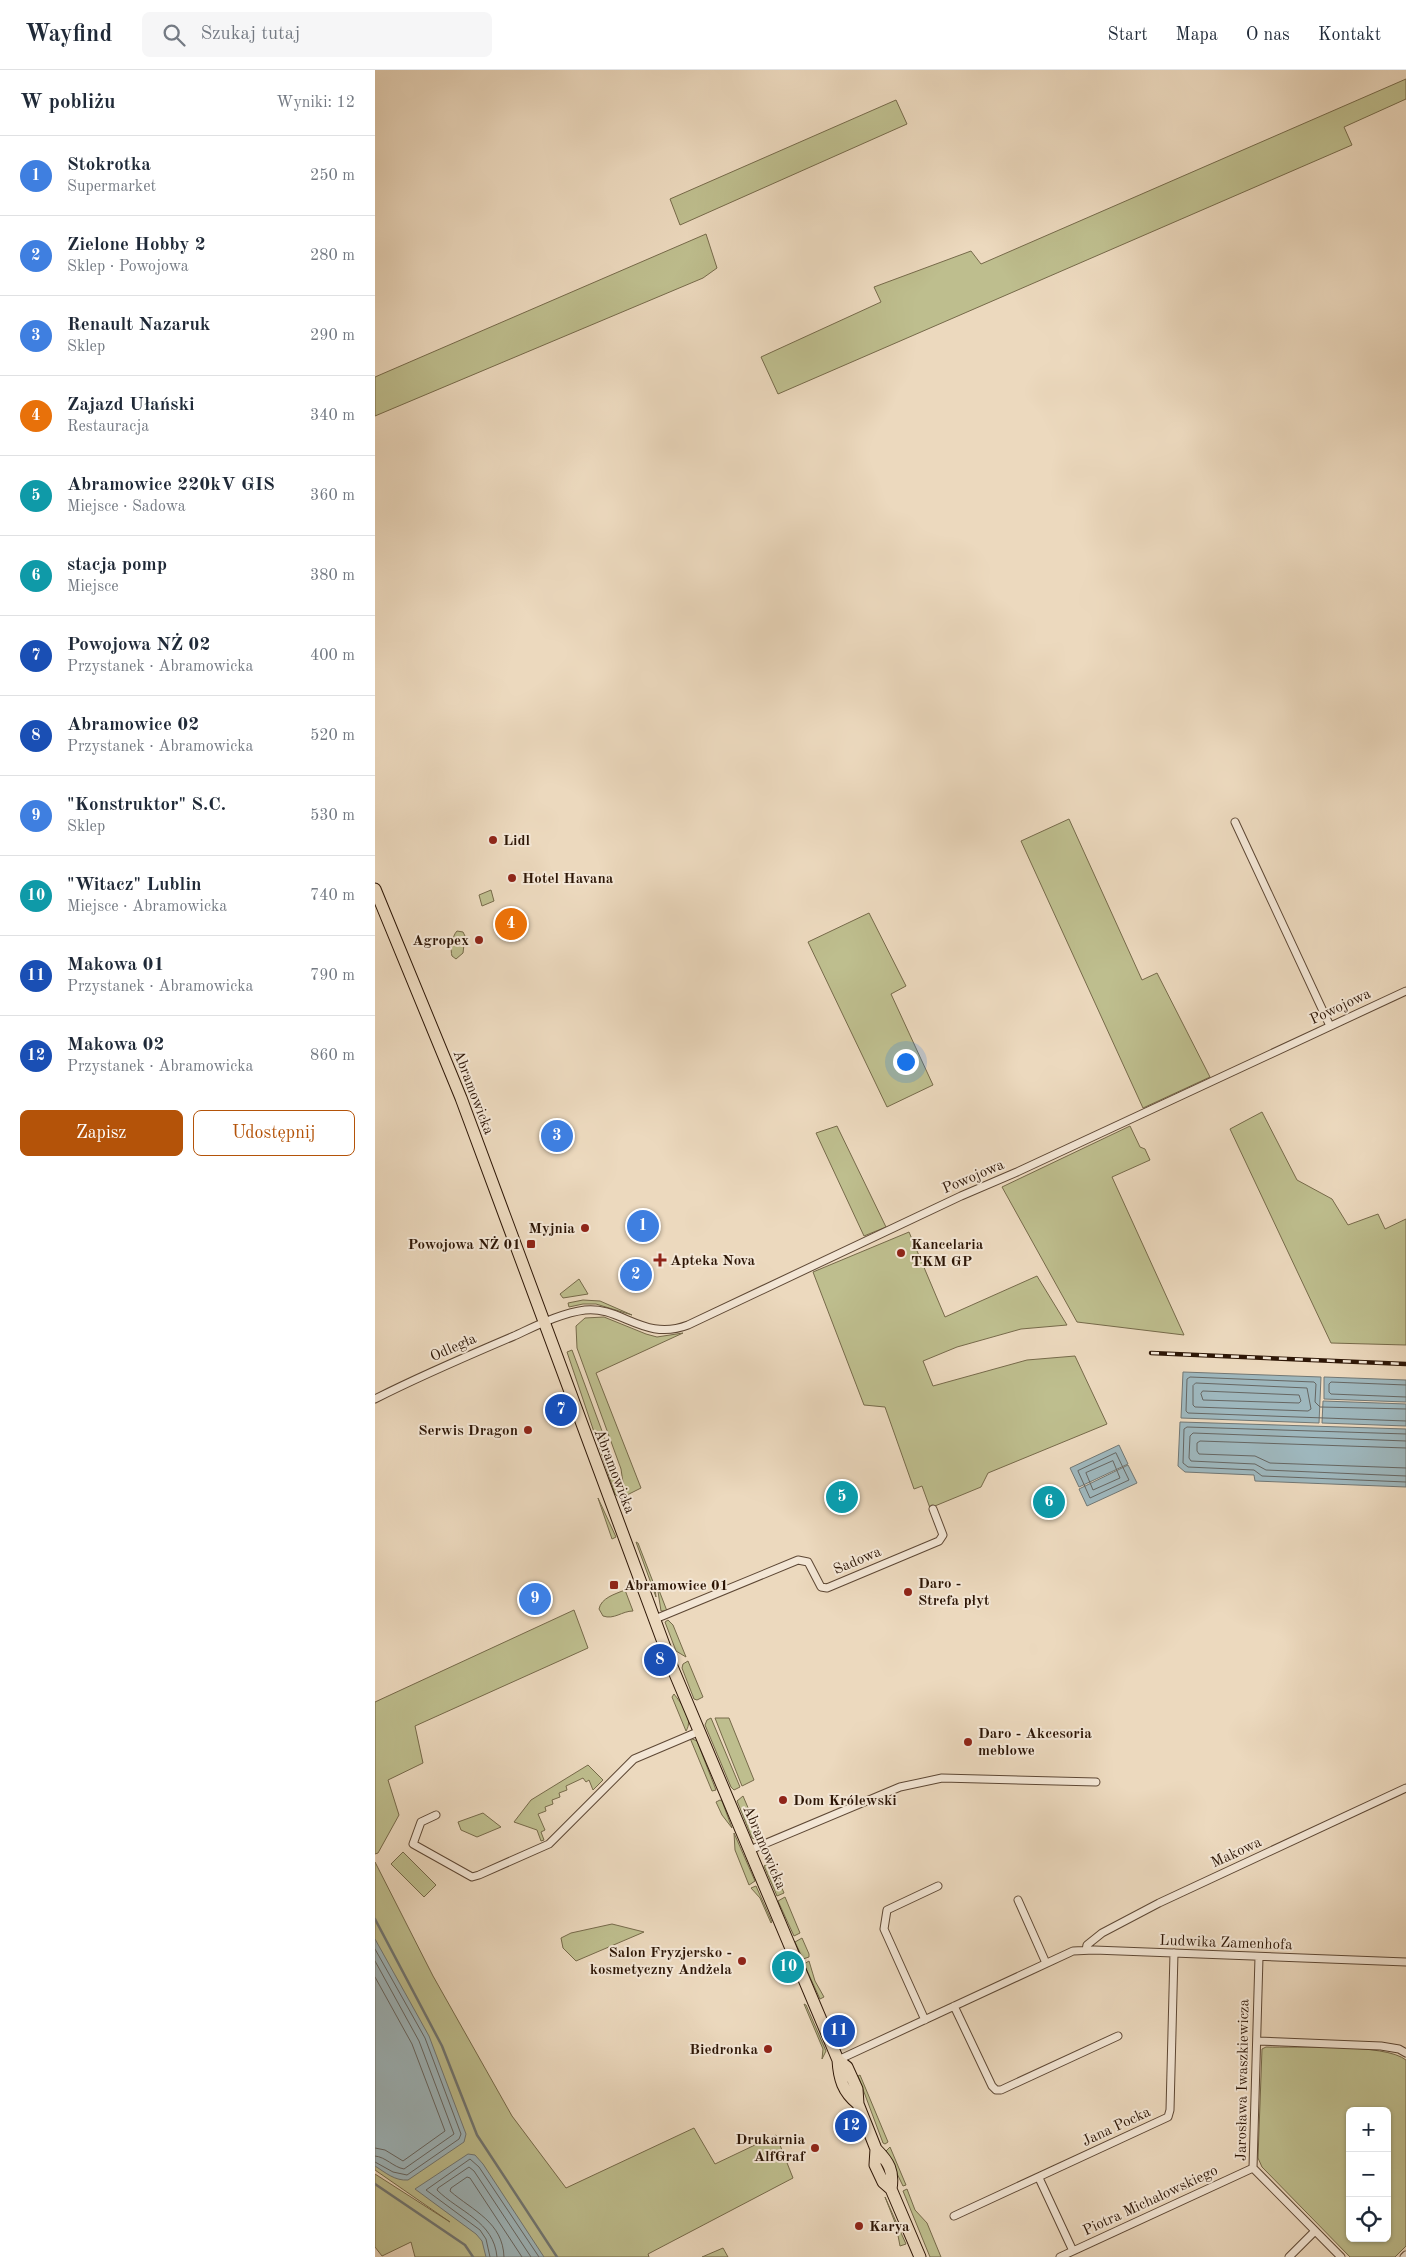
<!DOCTYPE html>
<html lang="pl">
<head>
<meta charset="utf-8">
<style>
  body { margin:0; font-family:"Old Standard TT",serif; background:#f6f6f7; color:#1f2937 }
  .controls { position:absolute; right:15px; bottom:15px; display:grid; overflow:hidden; border-radius:8px; box-shadow:0 1px 4px #0004 }
  .controls button { width:45px; height:45px; display:grid; place-items:center; padding:0; border:0; border-bottom:1px solid #e0e1e3; background:#fff; color:#1f2937; font:25px sans-serif }
  .you { position:absolute; left:530px; top:991px; width:18px; height:18px; margin:-12px; border:4px solid #fff; border-radius:50%; background:#1a73e8; box-shadow:0 0 0 8px #1a73e833 }
  .badge { display:grid; place-items:center; width:32px; height:32px; border-radius:50%; background:#b45309; color:#fff; font-size:16px; font-weight:700 }
  .pin { position:absolute; translate:-50% -50%; border:2px solid #fff; box-shadow:0 1px 5px #0006 }
  .list { margin:0; padding:0; list-style:none }
  h2 { display:flex; justify-content:space-between; align-items:center; height:65px; margin:0; padding:0 20px; font-size:21px }
  h2 small { font-size:16px; font-weight:400; color:#747a83 }
  .list li { display:grid; grid-template-columns:32px 1fr auto; gap:15px; align-items:center; box-sizing:border-box; height:80px; padding:0 20px; border-top:1px solid #e0e1e3 }
  .list b { display:block; font-size:19px; white-space:nowrap }
  .list p { margin:0; font-size:16px; white-space:nowrap; color:#747a83 }
  .list em { font-size:16px; font-style:normal; color:#747a83 }
  .actions { display:flex; gap:10px; padding:15px 20px }
  .actions a { flex:1; padding:11px 0; border:1px solid #b45309; border-radius:8px; text-align:center; font-size:18px; color:#b45309 }
  .actions .main { background:#b45309; color:#fff }
  .icon { flex:none; width:28px; height:28px; fill:none; stroke:currentColor; stroke-width:2; stroke-linecap:round; stroke-linejoin:round }
  .map { position:relative; flex:none; width:1031px; height:2187px; overflow:hidden }
  header { display:flex; align-items:center; gap:30px; box-sizing:border-box; height:70px; padding:0 25px; background:#fff; border-bottom:1px solid #e0e1e3 }
  header strong { font-size:24px }
  nav { display:flex; gap:28px; margin-inline-start:auto; font-size:18px }
  .search { width:350px; height:45px; background:#f6f6f7; display:flex; align-items:center; gap:12px; box-sizing:border-box; padding:0 18px; border-radius:8px; color:#747a83; font-size:19px }
  main { display:flex }
  aside { flex:1; background:#fff }
  .map>svg:first-child { display:block }
  .green { fill:#bebe8e; stroke:#766a4a; fill-rule:evenodd }
  .water { fill:#9eb7bd; stroke:#717774 }
  .lines { fill:none; stroke-linecap:round; stroke-linejoin:round }
  .shore { stroke:#666662; stroke-width:1 }
  .stream { stroke:#717774; stroke-width:2.5 }
  .street-casing { stroke:#5d4734; stroke-width:9 }
  .primary-casing { stroke:#2d1606; stroke-width:13 }
  .street { stroke:#f3e6d5; stroke-width:7 }
  .primary { stroke:#ecd9be; stroke-width:11 }
  .rail-casing { stroke:#2d1606; stroke-width:4.5 }
  .rail { stroke:#f3e6d5; stroke-width:2.5; stroke-dasharray:8; stroke-linecap:butt }
  .poi-dot { fill:#8f2418; stroke:#f3e6d5; stroke-width:2 }
  .labels { text-anchor:middle; stroke-width:4; stroke-linejoin:round; paint-order:stroke }
  .poi-label { font-size:15px; font-weight:bold; fill:#2d1606; stroke:#f3e6d5; text-anchor:start }
  .street-label { font-size:15px; fill:#2d1606; stroke:#f3e6d5 }
</style>
</head>
<body>
<header>
<strong>Wayfind</strong>
<div class="search"><svg class="icon" aria-label="search" viewBox="0 0 24 24"><circle cx="10" cy="10" r="6"/><path d="M15 15l6 6"/></svg>Szukaj tutaj</div>
<nav><a>Start</a><a>Mapa</a><a>O nas</a><a>Kontakt</a></nav>
</header>
<main>
<aside>
<h2>W pobliżu<small>Wyniki: 12</small></h2>
<ul class="list">
<li><span class="badge" style="background:#3f7fe0">1</span><div><b>Stokrotka</b><p>Supermarket</p></div><em>250 m</em></li>
<li><span class="badge" style="background:#3f7fe0">2</span><div><b>Zielone Hobby 2</b><p>Sklep · Powojowa</p></div><em>280 m</em></li>
<li><span class="badge" style="background:#3f7fe0">3</span><div><b>Renault Nazaruk</b><p>Sklep</p></div><em>290 m</em></li>
<li><span class="badge" style="background:#e8710a">4</span><div><b>Zajazd Ułański</b><p>Restauracja</p></div><em>340 m</em></li>
<li><span class="badge" style="background:#0f9aa8">5</span><div><b>Abramowice 220kV GIS</b><p>Miejsce · Sadowa</p></div><em>360 m</em></li>
<li><span class="badge" style="background:#0f9aa8">6</span><div><b>stacja pomp</b><p>Miejsce</p></div><em>380 m</em></li>
<li><span class="badge" style="background:#1a4fb4">7</span><div><b>Powojowa NŻ 02</b><p>Przystanek · Abramowicka</p></div><em>400 m</em></li>
<li><span class="badge" style="background:#1a4fb4">8</span><div><b>Abramowice 02</b><p>Przystanek · Abramowicka</p></div><em>520 m</em></li>
<li><span class="badge" style="background:#3f7fe0">9</span><div><b>&quot;Konstruktor&quot; S.C.</b><p>Sklep</p></div><em>530 m</em></li>
<li><span class="badge" style="background:#0f9aa8">10</span><div><b>&quot;Witacz&quot; Lublin</b><p>Miejsce · Abramowicka</p></div><em>740 m</em></li>
<li><span class="badge" style="background:#1a4fb4">11</span><div><b>Makowa 01</b><p>Przystanek · Abramowicka</p></div><em>790 m</em></li>
<li><span class="badge" style="background:#1a4fb4">12</span><div><b>Makowa 02</b><p>Przystanek · Abramowicka</p></div><em>860 m</em></li>
</ul>
<div class="actions"><a class="main">Zapisz</a><a>Udostępnij</a></div>
</aside>
<div class="map">
<svg width="1031" height="2187" viewBox="0 0 1031 2187">
  <rect width="100%" height="100%" fill="#ecd9be"/>
  <filter id="stains"><feTurbulence type="fractalNoise" baseFrequency=".004" numOctaves="4"/><feColorMatrix values="0 0 0 0 .2 0 0 0 0 .09 0 0 0 0 .02 0 0 0 .5 -.17"/></filter>
  <radialGradient id="worn" r=".72"><stop offset=".6" stop-color="#630" stop-opacity="0"/><stop offset="1" stop-color="#630" stop-opacity=".3"/></radialGradient>
  <path class="green" d="M1031 9V29L969 57 977 75 403 324 386 287 506 232 499 217 596 181 606 194Z
    M521 30 532 54 305 155 295 129Z
    M331 164 342 198 328 208 0 346V307Z
    M694 749 767 910 782 903 835 1007 768 1038 646 771Z
    M116 820 119 831 107 836 104 825Z
    M494 843 531 916 516 924 558 1015 512 1037 433 872Z
    M82 861 88 862 90 866 88 883 81 889 77 886C75 880 77 866 82 861Z
    M887 1042 922 1110 957 1129 973 1155 1003 1144 1010 1159 1031 1149V1275L956 1273 855 1059Z
    M462 1056 511 1157 489 1166 441 1063Z
    M755 1056 765 1077 770 1079 775 1090 737 1107 809 1265 702 1252 627 1117Z
    M534 1162 570 1247 662 1206 692 1255 646 1259 582 1277 548 1291 558 1316 652 1290 700 1286 732 1354 613 1403 606 1417 555 1438 547 1416 539 1419 510 1337 489 1335 438 1202Z
    M204 1209 213 1224 188 1228 185 1224Z
    M208 1230 225 1231 257 1245 221 1234H208L194 1237 193 1233Z
    M229 1247 271 1264 282 1267 308 1263 221 1303 266 1418 250 1426 246 1399 202 1278 201 1256 210 1248Z
    M197 1280 237 1388 241 1402 244 1427 240 1424 192 1282Z
    M223 1428 241 1467 237 1469Z
    M261 1472 263 1473 280 1517 281 1527Z
    M282 1515 292 1541H286Z
    M250 1520 258 1541C247 1541 239 1550 228 1546L224 1539C226 1528 240 1524 250 1520Z
    M199 1540 213 1578 40 1656 48 1693 13 1710 24 1745 3 1783 0 1784V1632Z
    M293 1550 298 1555 311 1587 301 1581 290 1552Z
    M313 1591 328 1627 322 1630 319 1629 307 1598 308 1594Z
    M299 1624C306 1633 319 1649 311 1661L297 1627Z
    M336 1648 365 1717 359 1720 356 1717 330 1655 332 1650Z
    M340 1648H354L379 1710 367 1716Z
    M315 1668 322 1671 341 1720 337 1721Z
    M213 1695 228 1710 218 1720 214 1710 211 1712 208 1708 191 1716 192 1720 184 1723 185 1727 177 1730 178 1734 170 1737 171 1741 163 1744 170 1760 166 1762 169 1770 166 1771 162 1760 139 1752 156 1730Z
    M368 1726 386 1768V1771L377 1768 362 1731Z
    M345 1730 347 1731 357 1758 347 1745 341 1732Z
    M108 1743 126 1757 102 1767 86 1760 83 1752Z
    M359 1763 380 1811 374 1815 360 1780Z
    M28 1782 61 1815 49 1827 16 1794Z
    M0 1792 58 1906 137 2046 191 2118 319 2058 340 2094 401 2065 418 2108 273 2184 274 2187H40L36 2172 7 2186 0 2177V2104L75 2152 0 2100Z
    M396 1792 409 1823 402 1826 389 1796Z
    M381 1816 397 1852 396 1853 385 1828 376 1818Z
    M410 1827 425 1863 419 1866 403 1831Z
    M237 1854 269 1862 201 1891 188 1878 186 1868 196 1863Z
    M427 1868 434 1884V1887L428 1889 420 1872Z
    M434 1891 440 1911 449 1927 445 1929 429 1894Z
    M429 1934 431 1935 451 1981 447 1989 448 1979Z
    M891 1977C921 1978 1010 1973 1031 1990V2176L1020 2187H975L887 2097 883 2088 887 1979ZM975 2041H1012V2168H975Z
    M485 2005 513 2072 510 2074 508 2073 483 2006Z
    M515 2077 531 2115 528 2116 511 2081Z
    M532 2119 540 2140 552 2153 566 2187H555L528 2121Z
    M510 2127 531 2174 525 2176 521 2155Z
    M348 2178 353 2187H327Z"/>
  <path class="water" d="M808 1302 946 1307 944 1353 806 1348Z
    M949 1307 1031 1310V1332L949 1329Z
    M948 1331 1031 1334V1356L947 1353Z
    M805 1352 1031 1359V1417L880 1411 879 1405 810 1402 803 1396Z
    M744 1375 753 1394 704 1417 695 1398Z
    M753 1395 762 1413 712 1436 704 1419Z
    M0 1869 54 1966 91 2064 89 2072 33 2110C20 2111 11 2103 0 2096Z
    M93 2084 100 2085 108 2094 169 2187H111L107 2171 101 2164 40 2119Z"/>
  <g class="lines">
    <path class="shore" d="M821 1313 932 1318 936 1339 933 1341 820 1337 818 1335V1316Z
      M1031 1315 956 1312 954 1314V1322L956 1324 1031 1327
      M828 1321 924 1325 926 1331 924 1333 828 1330 826 1324Z
      M1031 1339 945 1337 940 1332 941 1314 939 1312 815 1307 812 1309 811 1341 813 1343 1031 1351
      M1031 1364 812 1357 809 1359 808 1393 813 1397 879 1400 887 1406 1031 1412
      M1031 1371 818 1363 815 1366 814 1388 816 1391 880 1394 891 1400 1031 1406
      M1031 1378 825 1371 822 1373V1381L824 1384 880 1386 895 1393 1031 1398
      M741 1383 754 1410 715 1428 703 1401Z
      M738 1391 745 1408 718 1420 711 1403Z
      M0 1879 50 1968 86 2064 84 2069 32 2105 18 2102 0 2092
      M0 1891 44 1971 79 2064 29 2099C18 2097 11 2087 0 2086
      M0 1907 37 1974 70 2061 28 2091 10 2080 0 2078
      M115 2187 111 2169 105 2160 51 2120 95 2089 104 2097 164 2187
      M122 2187C119 2151 84 2142 62 2120L63 2118 94 2097 99 2101 156 2187
      M129 2187C128 2152 98 2141 75 2121L76 2118 92 2107 95 2108 147 2187"/>
    <path class="stream" d="M0 1849 67 1976 102 2065 182 2187
      M0 2114 90 2175 98 2187"/>
    <defs>
      <path id="street" d="M860 752 955 956
        M0 1329C45 1306 92 1286 139 1266 161 1256 186 1243 210 1240 246 1236 269 1272 313 1255L586 1126 642 1102 1031 921
        M280 1549 423 1490 433 1492 446 1517 452 1518 564 1471 568 1465 558 1439
        M61 1745 46 1752 38 1774 97 1807 104 1805 174 1774 259 1689 325 1661
        M375 1780 525 1717 567 1708 721 1712
        M643 1830 671 1893
        M711 1880 712 1875 727 1863 784 1833 1031 1718
        M884 1887 878 2098 966 2187
        M579 1936 617 2016 621 2020H626L743 1966
        M550 1950 509 1859 512 1840 563 1816
        M882 1971 1006 1976 1024 1979 1031 1983
        M463 1990 698 1881 719 1880 1031 1892
        M664 2108 698 2181
        M579 2146 793 2047 795 2040 799 1883
        M685 2187 878 2098
        M914 2187 940 2161
        M1029 2187 1031 2185"/>
      <path id="primary" d="M0 819 86 1028 298 1599 463 1990C464 2009 468 2022 483 2034
        M463 1990 472 1997 482 2019 483 2034 501 2079 500 2095 508 2112 516 2119 545 2187
        M501 2079C514 2092 519 2101 516 2119"/>
    </defs>
    <use href="#street" class="street-casing"/>
    <use href="#primary" class="primary-casing"/>
    <use href="#street" class="street"/>
    <use href="#primary" class="primary"/>
    <defs>
      <path id="rail" d="M776 1283 1031 1294"/>
    </defs>
    <use href="#rail" class="rail-casing"/>
    <use href="#rail" class="rail"/>
  </g>
  <g class="poi-dot">
    <circle cx="118" cy="770" r="5"/>
    <circle cx="137" cy="808" r="5"/>
    <circle cx="104" cy="870" r="5"/>
    <circle cx="210" cy="1158" r="5"/>
    <rect x="151" y="1169" width="10" height="10" rx="2.5"/>
    <circle cx="526" cy="1183" r="5"/>
    <path d="M282.5 1182.5h5v5h5v5h-5v5h-5v-5h-5v-5h5z"/>
    <circle cx="153" cy="1360" r="5"/>
    <rect x="234" y="1510" width="10" height="10" rx="2.5"/>
    <circle cx="533" cy="1522" r="5"/>
    <circle cx="593" cy="1672" r="5"/>
    <circle cx="408" cy="1730" r="5"/>
    <circle cx="367" cy="1891" r="5"/>
    <circle cx="393" cy="1979" r="5"/>
    <circle cx="440" cy="2078" r="5"/>
    <circle cx="484" cy="2156" r="5"/>
  </g>
  <g class="labels">
    <g class="poi-label">
      <text x="128" y="775">Lidl</text>
      <text x="147" y="813">Hotel Havana</text>
      <text x="94" y="875" text-anchor="end">Agropex</text>
      <text x="200" y="1163" text-anchor="end">Myjnia</text>
      <text x="146" y="1179" text-anchor="end">Powojowa NŻ 01</text>
      <text x="536" y="1179">Kancelaria<tspan x="536" dy="17">TKM GP</tspan></text>
      <text x="295" y="1195">Apteka Nova</text>
      <text x="143" y="1365" text-anchor="end">Serwis Dragon</text>
      <text x="543" y="1518">Daro -<tspan x="543" dy="17">Strefa płyt</tspan></text>
      <text x="249" y="1520">Abramowice 01</text>
      <text x="603" y="1668">Daro - Akcesoria<tspan x="603" dy="17">meblowe</tspan></text>
      <text x="418" y="1735">Dom Królewski</text>
      <text x="357" y="1887" text-anchor="end">Salon Fryzjersko -<tspan x="357" dy="17">kosmetyczny Andżela</tspan></text>
      <text x="383" y="1984" text-anchor="end">Biedronka</text>
      <text x="430" y="2074" text-anchor="end">Drukarnia<tspan x="430" dy="17">AlfGraf</tspan></text>
      <text x="494" y="2161">Karya</text>
    </g>
    <g class="street-label">
      <text transform="translate(965 936) rotate(-25)" y="5">Powojowa</text>
      <text transform="translate(99 1022) rotate(69)" y="5">Abramowicka</text>
      <text transform="translate(598 1106) rotate(-23)" y="5">Powojowa</text>
      <text transform="translate(78 1277) rotate(-24)" y="5">Odległa</text>
      <text transform="translate(240 1401) rotate(69)" y="5">Abramowicka</text>
      <text transform="translate(482 1490) rotate(-23)" y="5">Sadowa</text>
      <text transform="translate(390 1777) rotate(67)" y="5">Abramowicka</text>
      <text transform="translate(861 1782) rotate(-25)" y="5">Makowa</text>
      <text transform="translate(851 1872) rotate(2)" y="5">Ludwika Zamenhofa</text>
      <text transform="translate(867 2010) rotate(-89)" y="5">Jarosława Iwaszkiewicza</text>
      <text transform="translate(741 2056) rotate(-25)" y="5">Jana Pocka</text>
      <text transform="translate(775 2130) rotate(-25)" y="5">Piotra Michałowskiego</text>
    </g>
  </g>
  <rect width="100%" height="100%" filter="url(#stains)"/>
  <rect width="100%" height="100%" fill="url(#worn)"/>
</svg>
<div class="controls">
<button>+</button>
<button>−</button>
<button><svg class="icon" aria-label="locate" viewBox="0 0 24 24"><circle cx="12" cy="12" r="6"/><path d="M12 2v4M12 18v4M2 12h4M18 12h4"/></svg></button>
</div>
<div class="you"></div>
<div class="pin badge" style="left:268px;top:1156px;background:#3f7fe0">1</div>
<div class="pin badge" style="left:261px;top:1205px;background:#3f7fe0">2</div>
<div class="pin badge" style="left:182px;top:1066px;background:#3f7fe0">3</div>
<div class="pin badge" style="left:136px;top:854px;background:#e8710a">4</div>
<div class="pin badge" style="left:467px;top:1427px;background:#0f9aa8">5</div>
<div class="pin badge" style="left:674px;top:1432px;background:#0f9aa8">6</div>
<div class="pin badge" style="left:186px;top:1340px;background:#1a4fb4">7</div>
<div class="pin badge" style="left:285px;top:1590px;background:#1a4fb4">8</div>
<div class="pin badge" style="left:160px;top:1529px;background:#3f7fe0">9</div>
<div class="pin badge" style="left:413px;top:1897px;background:#0f9aa8">10</div>
<div class="pin badge" style="left:464px;top:1961px;background:#1a4fb4">11</div>
<div class="pin badge" style="left:476px;top:2056px;background:#1a4fb4">12</div>
</div>
</main>
</body>
</html>
